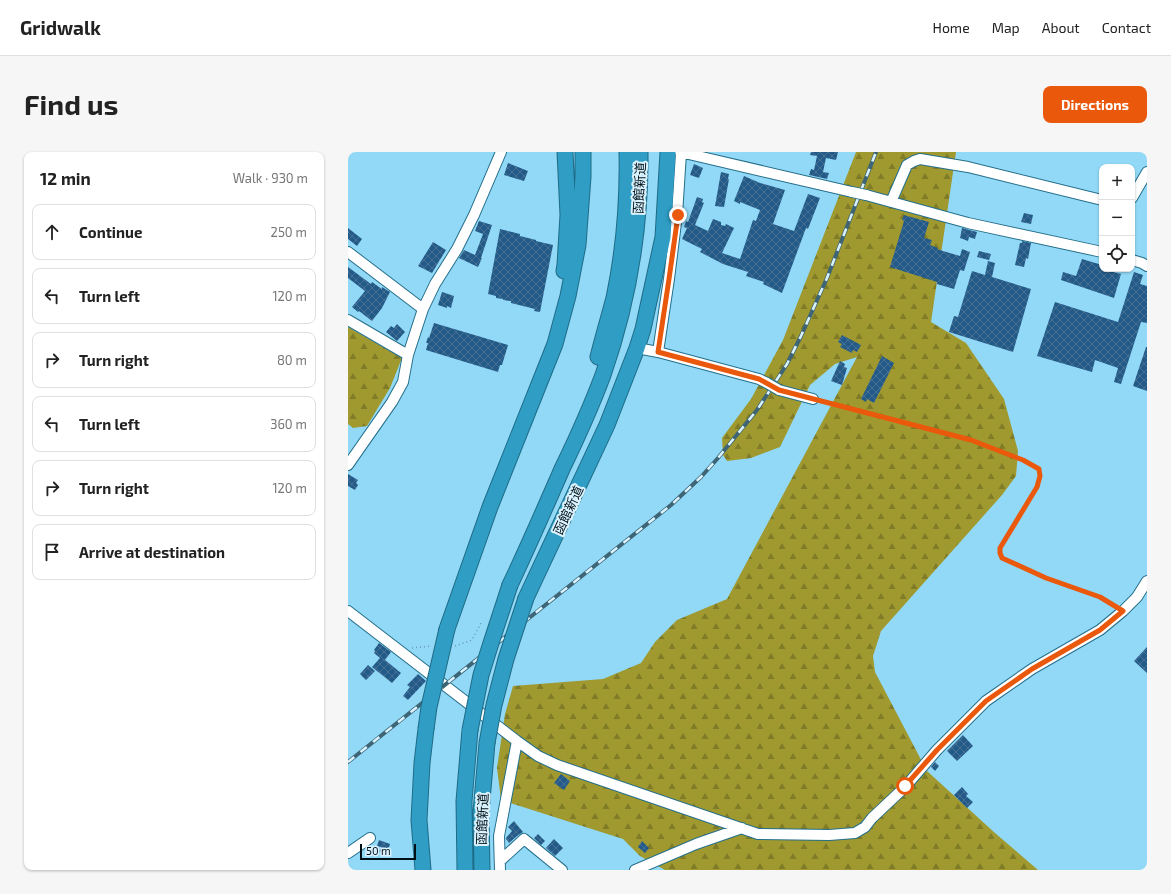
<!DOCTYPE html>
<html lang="en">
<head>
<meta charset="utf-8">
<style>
  body { margin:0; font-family:"Exo 2","Noto Sans JP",sans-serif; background:#f6f6f6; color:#222 }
  .controls { position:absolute; right:12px; top:12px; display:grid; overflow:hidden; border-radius:8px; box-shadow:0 1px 3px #0004 }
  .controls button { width:36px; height:36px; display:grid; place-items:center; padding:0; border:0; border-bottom:1px solid #e0e0e0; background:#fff; color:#222; font:20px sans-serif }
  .scale { position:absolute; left:12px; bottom:10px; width:56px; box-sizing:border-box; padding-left:4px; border:2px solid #001017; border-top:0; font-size:11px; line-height:14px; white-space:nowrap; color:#001017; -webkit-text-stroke:3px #daf3ff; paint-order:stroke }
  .stop { position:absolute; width:12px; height:12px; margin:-9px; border:3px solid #ea580c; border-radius:50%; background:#fff }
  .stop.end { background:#ea580c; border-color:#fff; box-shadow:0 1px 4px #0008 }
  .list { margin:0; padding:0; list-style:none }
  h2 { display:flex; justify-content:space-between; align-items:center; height:52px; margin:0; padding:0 16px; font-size:17px }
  h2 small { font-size:13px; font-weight:400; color:#767676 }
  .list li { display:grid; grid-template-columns:26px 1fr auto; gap:12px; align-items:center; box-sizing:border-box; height:56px; margin:0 8px 8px; padding:0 8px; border:1px solid #e0e0e0; border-radius:8px }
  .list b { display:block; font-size:15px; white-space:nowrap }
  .list em { font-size:13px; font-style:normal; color:#767676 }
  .icon { flex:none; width:22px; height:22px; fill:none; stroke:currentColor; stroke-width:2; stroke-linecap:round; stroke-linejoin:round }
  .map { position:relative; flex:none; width:799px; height:718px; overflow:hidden; border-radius:8px }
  header { display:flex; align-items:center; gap:24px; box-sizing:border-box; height:56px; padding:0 20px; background:#fff; border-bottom:1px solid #e0e0e0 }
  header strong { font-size:19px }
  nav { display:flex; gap:22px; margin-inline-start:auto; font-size:14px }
  .intro { display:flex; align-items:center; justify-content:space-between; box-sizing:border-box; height:96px; padding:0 24px }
  h1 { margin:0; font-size:28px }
  .button { padding:10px 18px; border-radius:8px; background:#ea580c; color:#fff; font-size:14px; font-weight:700 }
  main { display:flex; gap:24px; padding:0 24px }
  aside { flex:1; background:#fff; border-radius:8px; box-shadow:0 1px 3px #0004 }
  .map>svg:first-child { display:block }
  .forest { fill:url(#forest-firs) }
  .building { fill:url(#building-cross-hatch) }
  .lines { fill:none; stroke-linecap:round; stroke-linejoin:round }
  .minor-casing { stroke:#256f8a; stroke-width:12 }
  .highway-casing { stroke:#1f6c87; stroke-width:17 }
  .path { stroke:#6297ae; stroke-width:1.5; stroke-dasharray:1 3; stroke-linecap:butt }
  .minor { stroke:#fff; stroke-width:10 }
  .highway { stroke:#2f9dc4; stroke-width:15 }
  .rail-casing { stroke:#3e6575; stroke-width:4 }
  .rail { stroke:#daf3ff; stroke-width:2.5; stroke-dasharray:8; stroke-linecap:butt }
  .minor-bridge-casing { stroke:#256f8a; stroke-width:12; stroke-linecap:butt }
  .highway-bridge-casing { stroke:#1f6c87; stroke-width:17; stroke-linecap:butt }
  .minor-bridge { stroke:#fff; stroke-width:10 }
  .highway-bridge { stroke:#2f9dc4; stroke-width:15 }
  .route { stroke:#ea580c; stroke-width:5 }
  .labels { text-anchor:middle; stroke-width:4; stroke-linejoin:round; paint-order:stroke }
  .street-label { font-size:13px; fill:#001017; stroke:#daf3ff }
</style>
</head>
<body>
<header>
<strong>Gridwalk</strong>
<nav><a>Home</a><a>Map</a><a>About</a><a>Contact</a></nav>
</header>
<div class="intro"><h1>Find us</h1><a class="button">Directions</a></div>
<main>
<aside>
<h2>12 min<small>Walk · 930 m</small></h2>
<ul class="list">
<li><svg class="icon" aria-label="ahead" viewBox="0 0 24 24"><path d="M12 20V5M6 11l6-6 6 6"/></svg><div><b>Continue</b></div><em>250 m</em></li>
<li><svg class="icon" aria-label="left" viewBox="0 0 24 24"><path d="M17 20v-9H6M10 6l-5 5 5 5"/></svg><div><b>Turn left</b></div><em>120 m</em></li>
<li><svg class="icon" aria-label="right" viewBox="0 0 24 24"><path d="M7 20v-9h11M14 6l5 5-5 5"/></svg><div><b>Turn right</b></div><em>80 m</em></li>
<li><svg class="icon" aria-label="left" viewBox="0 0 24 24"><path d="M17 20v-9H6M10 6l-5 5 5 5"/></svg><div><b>Turn left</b></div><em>360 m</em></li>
<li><svg class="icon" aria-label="right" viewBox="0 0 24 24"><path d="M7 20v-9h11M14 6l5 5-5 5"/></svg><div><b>Turn right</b></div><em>120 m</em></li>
<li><svg class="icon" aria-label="arrive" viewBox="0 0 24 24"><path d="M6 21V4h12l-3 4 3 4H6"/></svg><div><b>Arrive at destination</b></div></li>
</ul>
</aside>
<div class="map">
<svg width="799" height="718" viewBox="0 0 799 718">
  <defs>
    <pattern id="forest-firs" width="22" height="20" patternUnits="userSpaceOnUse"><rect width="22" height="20" fill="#9f992f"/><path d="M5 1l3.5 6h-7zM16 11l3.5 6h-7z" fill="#7f7b27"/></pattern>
    <pattern id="building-cross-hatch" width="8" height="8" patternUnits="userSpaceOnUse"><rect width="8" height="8" fill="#235a87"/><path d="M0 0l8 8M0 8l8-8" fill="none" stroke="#477194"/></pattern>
  </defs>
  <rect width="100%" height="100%" fill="#92d9f7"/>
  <path class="forest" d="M508 0H608L583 170 618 191 656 247 670 299 668 324 654 343 533 479 525 504 527 520 579 619 647 681 690 718H317L292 704 275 687 153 648 149 616 157 562 165 534 255 527 293 511 307 490 329 468 379 447 509 205 487 212 462 233 432 295 403 306 379 309 375 303 374 286 403 247 435 188Z
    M0 175 54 206 42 236 19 274 5 276 0 272Z"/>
  <path class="building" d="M463 0H490L488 8 478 6 475 20 481 21 479 27 461 23 463 17 466 18 469 4 462 3Z
    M160 11 180 19 176 29 156 23Z
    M346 12 355 16 351 26 342 23Z
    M373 20 381 22 380 27H381L376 55 367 54Z
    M396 24 412 31 437 38 425 72 446 79 460 42 472 46 460 77 458 76 434 141 415 132 416 130 398 124 400 120 375 112 352 100 354 97 334 87 339 76 336 75 338 69 340 70 349 45 355 47 354 50 356 51 347 73 360 79 365 67 373 70V73L377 74 378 72 386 76 374 101 392 107 405 68 408 69 412 58 392 50V52L386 49Z
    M676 61 685 63 683 72 673 70Z
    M556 63 581 70 576 86 584 88 582 93 590 96 589 97 595 99 612 104 614 97 622 100 616 119 612 118 606 137 589 132V130L542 115 556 69 554 68Z
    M131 69 144 73 133 106H134L130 115 111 106 116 98 127 103 135 82 127 79Z
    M0 76 14 87 9 94 0 87Z
    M614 76 629 80 627 87 621 85 620 89 612 86Z
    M152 77 172 82V84L188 88V89L205 93 192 160 186 159 187 157 163 151V149L155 148V147L148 146V144L140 142Z
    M674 89 683 91 680 107 678 106 676 115 667 113 672 91H674Z
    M85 90 98 98 84 121 70 114Z
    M631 99 643 102 641 108 629 105Z
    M734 107 754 113V117L773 122 766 146 713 128 715 120 728 124Z
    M640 109 647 111 644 125 683 137 665 200 601 180 606 164 610 165 624 119 637 123Z
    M0 115 23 132 24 130 34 137V135L42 140 34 156 24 169 11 159 10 160 4 155 17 139 0 126Z
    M786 120 795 123 792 132 799 134V171L793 170 773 232 766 230 770 216 747 208 744 220 689 204 707 150 770 170Z
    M94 140 106 144 103 156 99 154V156L90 153Z
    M86 171 160 193 154 213H152L150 220 78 198 80 191H78L80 185 81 186Z
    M49 172 57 180 49 189 38 180 43 174 46 176Z
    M494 183 513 193 509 200 505 198 504 201 492 195 494 192 490 190Z
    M798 195H799V239L785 234Z
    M534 204 546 211 526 251 519 247 518 250 513 247Z
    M492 209 497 212 496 215 499 216 494 233 483 229Z
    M0 322 10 328 8 331 10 333 7 338 0 334Z
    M31 491 43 500 37 508 53 521 44 531 24 515 32 506 26 501 27 499 26 498Z
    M799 495V521L786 509Z
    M20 513 27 519 18 528 12 522Z
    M70 522 78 529 60 548 55 544 62 535 59 533Z
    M615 583 625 594 609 609 599 599Z
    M587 610 591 614 587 619 583 615Z
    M213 622 222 629 216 638 206 631Z
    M614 635 620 642 618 644 625 650 619 656 606 643Z
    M166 669 175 680 169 684 161 691 158 687V686L164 679 160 675Z
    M190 682 197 689 193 693 186 686Z
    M206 687 215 696 207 704 198 696Z
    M31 688 42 692 39 702 31 700 33 695 29 694Z
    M294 689 301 696 297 701 290 695Z"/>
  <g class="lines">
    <defs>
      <path id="minor" d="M332 0 504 40
        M518 43 620 71 754 100
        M784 46 799 20
        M543 50 559 13 566 9 572 7 620 15 754 48
        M0 100 75 157
        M784 108 794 111 799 114
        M0 168 60 203
        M289 196 310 200 411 227 419 231
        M310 200 321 127 329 63 333 1
        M431 238 465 247
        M0 313 44 250 55 230 60 203 75 157 87 132 109 97 126 63 153 0
        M0 459 169 589 190 604 209 613 410 682 481 683 507 681 517 675 524 666 557 635 589 598 638 549 684 517 752 478 775 459 789 445 799 429
        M0 701 22 686
        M152 709 176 687 214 718
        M152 718 151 684 169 589
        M287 718 348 692 394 676"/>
      <path id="highway" d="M216 119 217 113 220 63 217 0
        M250 205C255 185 261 165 266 146 276 98 280 48 279 0
        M162 433C180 395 197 356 214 317 229 286 243 255 255 223 280 151 293 76 292 0
        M178 446 259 273 289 196 295 177 315 85 320 0
        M99 477 142 355 207 192 220 144 230 93 235 25V0
        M75 718 71 668 74 611 78 577
        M117 718 116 649 122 578
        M134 718 133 660 139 591"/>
    </defs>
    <use href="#minor" class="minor-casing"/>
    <use href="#highway" class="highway-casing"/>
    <path class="path" d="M472 249 623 288 675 308 691 317 692 324 689 335 652 396V401L654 406 698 426 752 445 766 454
      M107 494 124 488 133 471
      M64 496 84 494"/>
    <use href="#minor" class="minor"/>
    <use href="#highway" class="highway"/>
    <defs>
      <path id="rail" d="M0 610 323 353 353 325 370 306 409 258 439 212 453 184 479 126 528 0"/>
    </defs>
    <use href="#rail" class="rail-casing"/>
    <use href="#rail" class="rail"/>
    <defs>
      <path id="minor-bridge" d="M504 40 518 43
        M419 231 431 238"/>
      <path id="highway-bridge" d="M78 577 81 555 99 477
        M122 578 133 523 143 491 162 433
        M139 591 146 553 158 507 178 446"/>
    </defs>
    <use href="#minor-bridge" class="minor-bridge-casing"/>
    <use href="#highway-bridge" class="highway-bridge-casing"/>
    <use href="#minor-bridge" class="minor-bridge"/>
    <use href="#highway-bridge" class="highway-bridge"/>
  </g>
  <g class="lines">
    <path class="route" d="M330 63 321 127 310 200 411 227 431 238 623 288 675 308 691 317 692 324 689 335 652 396V401L654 406 698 426 752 445 775 459 752 478 684 517 638 549 589 598 557 634"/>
  </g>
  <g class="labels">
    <g class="street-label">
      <text transform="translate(291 36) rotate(-87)" y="5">函館新道</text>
      <text transform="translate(220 358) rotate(-65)" y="5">函館新道</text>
      <text transform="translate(134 667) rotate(-88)" y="5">函館新道</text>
    </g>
  </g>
</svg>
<div class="controls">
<button>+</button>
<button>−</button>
<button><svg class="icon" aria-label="locate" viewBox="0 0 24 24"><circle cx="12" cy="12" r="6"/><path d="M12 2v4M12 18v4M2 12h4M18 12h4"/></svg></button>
</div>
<div class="scale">50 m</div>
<div class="stop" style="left:557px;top:634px"></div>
<div class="stop end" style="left:330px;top:63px"></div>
</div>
</main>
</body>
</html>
